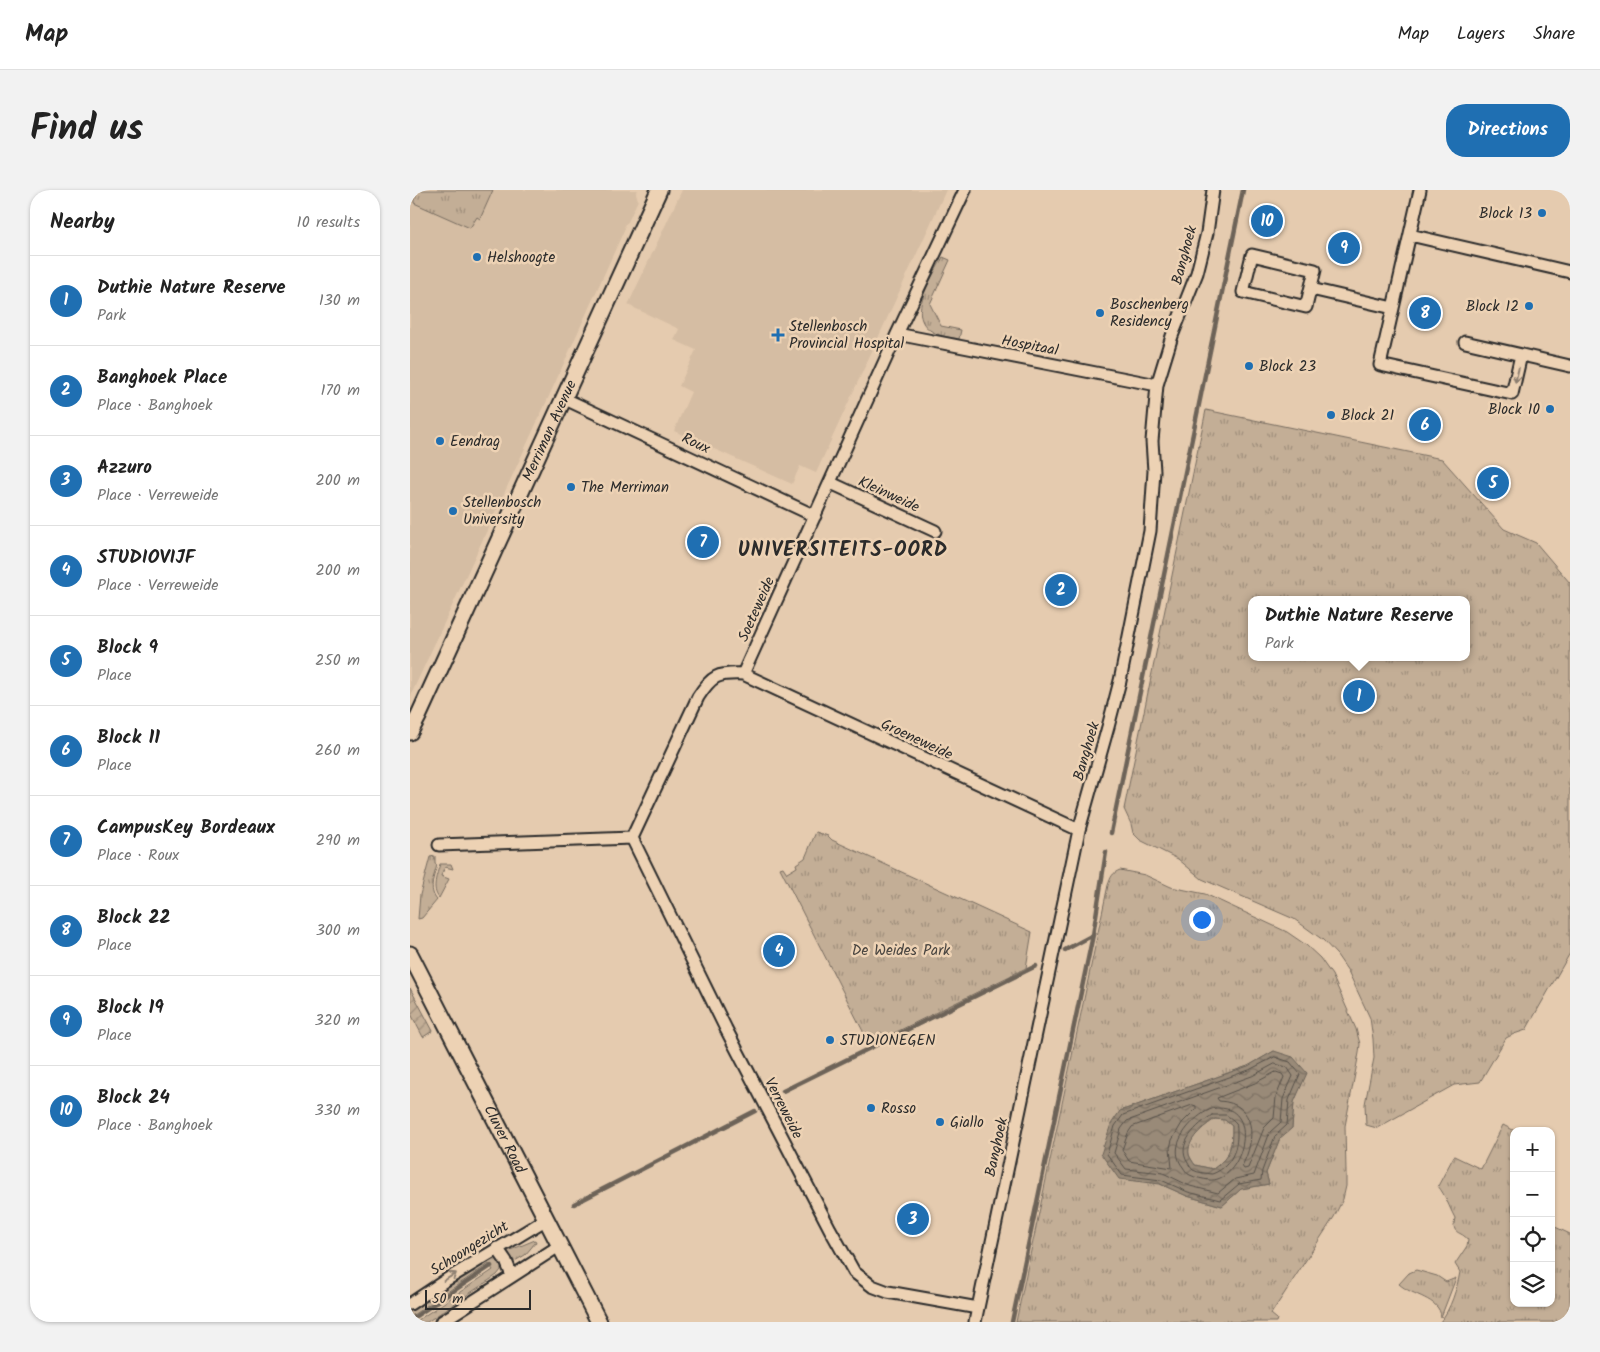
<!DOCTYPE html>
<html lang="en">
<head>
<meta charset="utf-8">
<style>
  body { margin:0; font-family:Kalam,sans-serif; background:#f2f2f2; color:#222 }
  .controls { position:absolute; right:15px; bottom:15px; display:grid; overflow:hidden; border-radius:10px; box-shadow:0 1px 4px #0004 }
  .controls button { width:45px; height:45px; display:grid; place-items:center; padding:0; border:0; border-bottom:1px solid #e0e0e0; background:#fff; color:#222; font:25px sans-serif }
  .scale { position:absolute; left:15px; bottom:12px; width:106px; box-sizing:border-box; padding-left:5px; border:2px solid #2b2b2b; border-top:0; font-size:14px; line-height:18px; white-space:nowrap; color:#2b2b2b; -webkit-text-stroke:4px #edd2b4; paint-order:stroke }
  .you { position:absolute; left:791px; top:729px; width:18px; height:18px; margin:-12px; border:4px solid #fff; border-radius:50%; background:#1a73e8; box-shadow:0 0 0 8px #1a73e833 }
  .badge { display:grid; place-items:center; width:32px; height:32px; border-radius:50%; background:#1f6fb2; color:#fff; font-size:16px; font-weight:700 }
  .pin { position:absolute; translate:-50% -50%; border:2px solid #fff; box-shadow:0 1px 5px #0006 }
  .popup { position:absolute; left:838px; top:406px; width:222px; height:65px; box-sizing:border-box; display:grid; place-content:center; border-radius:10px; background:#fff; filter:drop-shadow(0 1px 4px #0005); font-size:16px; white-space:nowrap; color:#767676 }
  .popup b { font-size:19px; color:#222 }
  .popup::after { content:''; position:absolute; left:50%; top:100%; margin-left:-10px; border:10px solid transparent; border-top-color:#fff }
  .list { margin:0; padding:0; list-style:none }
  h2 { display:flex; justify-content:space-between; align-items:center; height:65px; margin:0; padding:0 20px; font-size:21px }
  h2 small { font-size:16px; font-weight:400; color:#767676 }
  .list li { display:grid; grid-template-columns:32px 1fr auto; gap:15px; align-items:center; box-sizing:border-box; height:90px; padding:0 20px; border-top:1px solid #e0e0e0 }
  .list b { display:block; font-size:19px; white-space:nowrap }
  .list p { margin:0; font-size:16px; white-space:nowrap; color:#767676 }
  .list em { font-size:16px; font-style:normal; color:#767676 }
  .icon { flex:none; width:28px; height:28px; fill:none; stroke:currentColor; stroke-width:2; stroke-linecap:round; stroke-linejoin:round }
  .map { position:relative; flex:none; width:1160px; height:1132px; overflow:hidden; border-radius:20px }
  header { display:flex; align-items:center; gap:30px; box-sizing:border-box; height:70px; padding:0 25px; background:#fff; border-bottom:1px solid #e0e0e0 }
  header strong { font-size:24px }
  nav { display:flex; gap:28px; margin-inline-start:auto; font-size:18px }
  .intro { display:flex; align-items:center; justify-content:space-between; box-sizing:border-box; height:120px; padding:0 30px }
  h1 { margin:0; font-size:35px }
  .button { padding:12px 22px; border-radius:20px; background:#1f6fb2; color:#fff; font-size:18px; font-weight:700 }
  main { display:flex; gap:30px; padding:0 30px }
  aside { flex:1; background:#fff; border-radius:20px; box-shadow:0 1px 4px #0004 }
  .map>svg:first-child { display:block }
  .built { fill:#d5bda3 }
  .grass { fill:url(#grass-tufts); stroke:#776c60; fill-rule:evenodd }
  .garden { fill:url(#garden-furrows); stroke:#776c60 }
  .water { fill:url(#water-waves); stroke:#6d6459; fill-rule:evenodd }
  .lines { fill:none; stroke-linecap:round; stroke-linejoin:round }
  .shore { stroke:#57514a; stroke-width:1 }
  .stream { stroke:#6d6459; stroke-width:4.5 }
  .street-casing { stroke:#2b2b2b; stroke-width:15 }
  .secondary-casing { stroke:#2b2b2b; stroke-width:19 }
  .street { stroke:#edd2b4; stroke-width:11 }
  .secondary { stroke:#edd2b4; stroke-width:15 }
  .oneway { stroke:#8c7e70 }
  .poi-dot { fill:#1f6fb2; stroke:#edd2b4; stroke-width:2 }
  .labels { text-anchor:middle; stroke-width:5; stroke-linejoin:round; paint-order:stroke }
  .poi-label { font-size:15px; fill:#2b2b2b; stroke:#edd2b4; text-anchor:start }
  .street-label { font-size:15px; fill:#2b2b2b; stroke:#edd2b4 }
  .park-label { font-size:15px; fill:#494540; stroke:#edd2b4 }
  .district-label { font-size:20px; font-weight:bold; letter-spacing:1px; fill:#2b2b2b; stroke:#edd2b4 }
</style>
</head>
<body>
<header>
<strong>Map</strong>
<nav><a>Map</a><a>Layers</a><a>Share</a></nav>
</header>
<div class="intro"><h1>Find us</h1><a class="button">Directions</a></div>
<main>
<aside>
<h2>Nearby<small>10 results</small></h2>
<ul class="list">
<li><span class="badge">1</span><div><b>Duthie Nature Reserve</b><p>Park</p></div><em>130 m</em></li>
<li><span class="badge">2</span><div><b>Banghoek Place</b><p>Place · Banghoek</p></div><em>170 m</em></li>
<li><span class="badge">3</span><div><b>Azzuro</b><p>Place · Verreweide</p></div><em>200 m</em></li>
<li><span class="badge">4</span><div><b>STUDIOVIJF</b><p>Place · Verreweide</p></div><em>200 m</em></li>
<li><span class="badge">5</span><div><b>Block 9</b><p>Place</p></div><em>250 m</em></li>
<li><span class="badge">6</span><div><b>Block 11</b><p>Place</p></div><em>260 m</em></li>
<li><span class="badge">7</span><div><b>CampusKey Bordeaux</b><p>Place · Roux</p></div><em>290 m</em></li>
<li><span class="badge">8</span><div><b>Block 22</b><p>Place</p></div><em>300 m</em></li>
<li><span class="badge">9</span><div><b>Block 19</b><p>Place</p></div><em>320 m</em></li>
<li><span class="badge">10</span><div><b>Block 24</b><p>Place · Banghoek</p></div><em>330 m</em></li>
</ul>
</aside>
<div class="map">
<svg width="1160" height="1132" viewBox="0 0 1160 1132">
  <defs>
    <pattern id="grass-tufts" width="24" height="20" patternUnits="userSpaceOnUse" patternTransform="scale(1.25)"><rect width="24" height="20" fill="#c3ae96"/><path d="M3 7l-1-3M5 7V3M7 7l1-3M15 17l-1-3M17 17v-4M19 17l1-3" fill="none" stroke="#9f8e7b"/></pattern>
    <pattern id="garden-furrows" width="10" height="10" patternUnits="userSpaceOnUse" patternTransform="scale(1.25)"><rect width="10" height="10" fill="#c3ae96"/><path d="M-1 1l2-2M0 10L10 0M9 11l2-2" fill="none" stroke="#9f8e7b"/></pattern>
    <pattern id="water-waves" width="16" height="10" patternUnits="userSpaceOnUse" patternTransform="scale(1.25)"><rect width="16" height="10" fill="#998a78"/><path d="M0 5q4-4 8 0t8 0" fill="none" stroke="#7d7163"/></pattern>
  </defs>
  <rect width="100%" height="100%" fill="#e5cbaf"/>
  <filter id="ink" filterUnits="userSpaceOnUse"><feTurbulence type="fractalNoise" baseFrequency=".02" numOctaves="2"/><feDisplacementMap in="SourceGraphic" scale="10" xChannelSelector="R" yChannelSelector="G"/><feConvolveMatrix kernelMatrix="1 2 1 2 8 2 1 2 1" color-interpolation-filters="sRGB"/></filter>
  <g filter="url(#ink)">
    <path class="built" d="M0 0H228L226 3 228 10 218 32 214 35 215 38 140 204 0 507Z
      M272 0H536L406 283 390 276 382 294 264 241 281 202 269 196 286 160 264 150 269 139 218 115Z"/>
    <path class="grass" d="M4 0H83L70 29 67 27 60 38 4 13Z
      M533 67 540 70 520 114 531 136 551 140 549 149C541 147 532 147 525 143 493 128 522 88 533 67Z
      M796 220 1032 269 1094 339 1126 353 1160 393V763L1116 840 1104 844 1096 848 1070 892 1044 895 967 938 956 935 955 914 964 868 963 849 960 828 938 781 927 765 913 750 884 729 792 689 768 669 730 650 723 643 721 634 714 619ZM842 410H1056V467H842Z
      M406 642 418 646 422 650 622 742 616 778 460 855 370 678 373 677 377 683 387 677 386 674 395 668Z
      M25 666V674L27 675C24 686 18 700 27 710L12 728 8 729 10 705 20 667Z
      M30 674H41L43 679 35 677 31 686 39 689 29 708C21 699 27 684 30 674Z
      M710 680 735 685 761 697 795 704 877 742 896 755 910 768 922 785 946 839 950 854 949 863 935 936 936 982V996L933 1009 924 1027 861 1124 867 1129 866 1132H606L698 695C701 687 702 683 710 680ZM864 861 896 883 884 912 882 938 870 948 856 983 859 994 831 999 812 1016 777 1006 750 994 710 921 838 876Z
      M805 929 815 930 822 936C822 957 821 966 803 979L785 975C783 972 780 968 779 964 776 950 794 936 805 929Z
      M1093 935 1105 941H1104V1009L1102 1014 1104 1035V1113H1141V1035L1160 1044V1132H1030C1041 1119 1047 1098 1050 1082L1045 1074 1057 1056 1058 1050C1051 1040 1041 1046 1045 1028 1039 1017 1036 1006 1028 996L1044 966 1071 979Z
      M125 1050 126 1052 115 1065 103 1072 98 1061Z
      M82 1069H86L91 1076V1080L87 1085 17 1132H5L83 1080 79 1074 0 1127V1119L59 1080Z
      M1006 1080 1027 1086 1036 1092 1046 1088 1031 1127C1030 1108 1002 1106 989 1094L999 1083Z"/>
    <path class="garden" d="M0 798 23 841 13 847 0 822Z"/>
    <path class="water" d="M864 861 883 867 897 883 884 912 882 938 870 948 856 983 859 994 831 999 812 1016 777 1006 750 994 709 989 691 964 701 934 710 921 838 876ZM805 929 815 930 822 936C822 957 821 966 803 979L785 975C783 972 780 968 779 965 776 950 794 936 805 929Z"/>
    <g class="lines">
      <path class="shore" d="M865 867 880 872 890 884 879 910 877 935 865 946 852 981 851 990 829 994 810 1010 778 1002 751 990 712 985 697 964 705 936 713 925 839 880Z
        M865 874 877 877 883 886 873 909 871 932 860 942 844 985 825 989 808 1003 780 996 753 983 716 979 704 963 711 939 717 931 842 886Z
        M866 882 872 884 874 887 866 907 864 928 854 938 838 978 834 979 832 976C846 950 847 913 809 911L807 908 845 893Z
        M783 915 786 916V919L772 933 762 950 760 958 762 978 719 971 712 960 718 943 722 937Z
        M805 918C810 918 815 918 820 920 848 933 828 993 799 990 793 989 786 988 780 985 777 984 775 980 773 977 768 971 766 963 768 955 771 941 790 921 805 918Z
        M802 925H816C819 927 824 930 826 933 827 936 827 941 827 945 827 962 819 978 802 984 796 983 788 983 783 980 781 978 779 975 778 973 765 954 787 935 802 925Z"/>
      <path class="stream" d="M701 643 833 0
        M655 760 683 745
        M373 901 626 776
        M164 1014 345 921
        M0 1130 81 1076
        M602 1132 683 745 696 662"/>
      <defs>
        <path id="street" d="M1010 0 970 175 1102 204 1111 165
          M1000 45 1160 82
          M842 65 905 80 896 117 833 102Z
          M901 99 983 118
          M487 144 747 195
          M1055 152 1160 176
          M153 208 405 326
          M421 293 525 341
          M333 484 669 640
          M222 648 316 839 420 1039 444 1082 462 1096 478 1102 568 1118
          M29 655 222 648 288 507C302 485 308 483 333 484L487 144 555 0
          M87 1058 96 1071 102 1086
          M0 1114 36 1090 135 1030
          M31 1132 149 1056
          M565 1132 669 640 698 537 710 491 740 341 744 281 742 251 747 195 762 146 787 83 797 43 803 0"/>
        <g id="secondary">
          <path id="s1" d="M0 542 8 527 249 0"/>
          <path id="s2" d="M0 764 189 1132"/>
        </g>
      </defs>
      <use href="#street" class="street-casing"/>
      <use href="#secondary" class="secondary-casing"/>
      <use href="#street" class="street"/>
      <use href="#secondary" class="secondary"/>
    </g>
    <defs><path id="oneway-shaft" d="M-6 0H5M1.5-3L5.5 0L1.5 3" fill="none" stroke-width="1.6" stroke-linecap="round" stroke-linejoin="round" transform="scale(1.25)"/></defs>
    <g class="oneway">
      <use href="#oneway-shaft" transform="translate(1107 185) rotate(104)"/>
      <use href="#oneway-shaft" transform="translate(40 1087) rotate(-32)"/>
    </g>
  </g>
  <g class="poi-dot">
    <circle cx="1132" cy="23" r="5"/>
    <circle cx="67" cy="67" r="5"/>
    <circle cx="1119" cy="116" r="5"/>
    <circle cx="690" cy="123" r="5"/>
    <path d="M365.5 137.5h5v5h5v5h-5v5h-5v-5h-5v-5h5z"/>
    <circle cx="839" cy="176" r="5"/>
    <circle cx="1140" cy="219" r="5"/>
    <circle cx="921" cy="225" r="5"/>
    <circle cx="30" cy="251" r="5"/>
    <circle cx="161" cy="297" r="5"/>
    <circle cx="43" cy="321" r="5"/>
    <circle cx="420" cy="850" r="5"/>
    <circle cx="461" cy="918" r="5"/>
    <circle cx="530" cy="932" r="5"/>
  </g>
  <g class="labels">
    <g class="poi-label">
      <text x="1122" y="28" text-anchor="end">Block 13</text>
      <text x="77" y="72">Helshoogte</text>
      <text x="700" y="119">Boschenberg<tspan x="700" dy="17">Residency</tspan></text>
      <text x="1109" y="121" text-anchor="end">Block 12</text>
      <text x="379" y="141">Stellenbosch<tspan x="379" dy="17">Provincial Hospital</tspan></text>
      <text x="849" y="181">Block 23</text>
      <text x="1130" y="224" text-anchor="end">Block 10</text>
      <text x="931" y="230">Block 21</text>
      <text x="40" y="256">Eendrag</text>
      <text x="171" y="302">The Merriman</text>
      <text x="53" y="317">Stellenbosch<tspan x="53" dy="17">University</tspan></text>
      <text x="430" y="855">STUDIONEGEN</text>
      <text x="471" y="923">Rosso</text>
      <text x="540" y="937">Giallo</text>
    </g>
    <g class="street-label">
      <text transform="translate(774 65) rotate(-75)" y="5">Banghoek</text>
      <text transform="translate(620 155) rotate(11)" y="5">Hospitaal</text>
      <text dy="5" stroke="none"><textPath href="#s1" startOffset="332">Merriman Avenue</textPath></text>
      <text transform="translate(286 253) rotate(25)" y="5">Roux</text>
      <text transform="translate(479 304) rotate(25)" y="5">Kleinweide</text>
      <text transform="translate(346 419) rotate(-66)" y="5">Soeteweide</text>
      <text transform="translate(507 549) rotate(25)" y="5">Groeneweide</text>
      <text transform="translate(676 561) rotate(-74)" y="5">Banghoek</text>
      <text transform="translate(374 918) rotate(63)" y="5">Verreweide</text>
      <text dy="5" stroke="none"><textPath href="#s2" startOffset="208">Cluver Road</textPath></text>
      <text transform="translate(586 957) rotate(-78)" y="5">Banghoek</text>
      <text transform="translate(59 1058) rotate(-32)" y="5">Schoongezicht</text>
    </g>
    <g class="park-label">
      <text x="491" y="765">De Weides Park</text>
    </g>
    <g class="district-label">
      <text x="433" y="366">UNIVERSITEITS-OORD</text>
    </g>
  </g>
</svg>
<div class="controls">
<button>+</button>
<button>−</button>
<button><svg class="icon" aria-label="locate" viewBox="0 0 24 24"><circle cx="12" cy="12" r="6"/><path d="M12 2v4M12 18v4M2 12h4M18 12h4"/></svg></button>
<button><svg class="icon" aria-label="layers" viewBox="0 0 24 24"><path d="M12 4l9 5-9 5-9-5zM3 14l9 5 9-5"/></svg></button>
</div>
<div class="scale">50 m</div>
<div class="you"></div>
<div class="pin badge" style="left:949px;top:506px">1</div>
<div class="popup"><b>Duthie Nature Reserve</b>Park</div>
<div class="pin badge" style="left:651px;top:400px">2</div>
<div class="pin badge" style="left:503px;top:1029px">3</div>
<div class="pin badge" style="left:369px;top:761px">4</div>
<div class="pin badge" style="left:1083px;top:293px">5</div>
<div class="pin badge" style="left:1015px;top:235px">6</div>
<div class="pin badge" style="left:293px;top:352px">7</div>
<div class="pin badge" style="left:1015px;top:123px">8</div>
<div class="pin badge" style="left:934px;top:58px">9</div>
<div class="pin badge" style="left:857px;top:31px">10</div>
</div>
</main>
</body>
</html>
